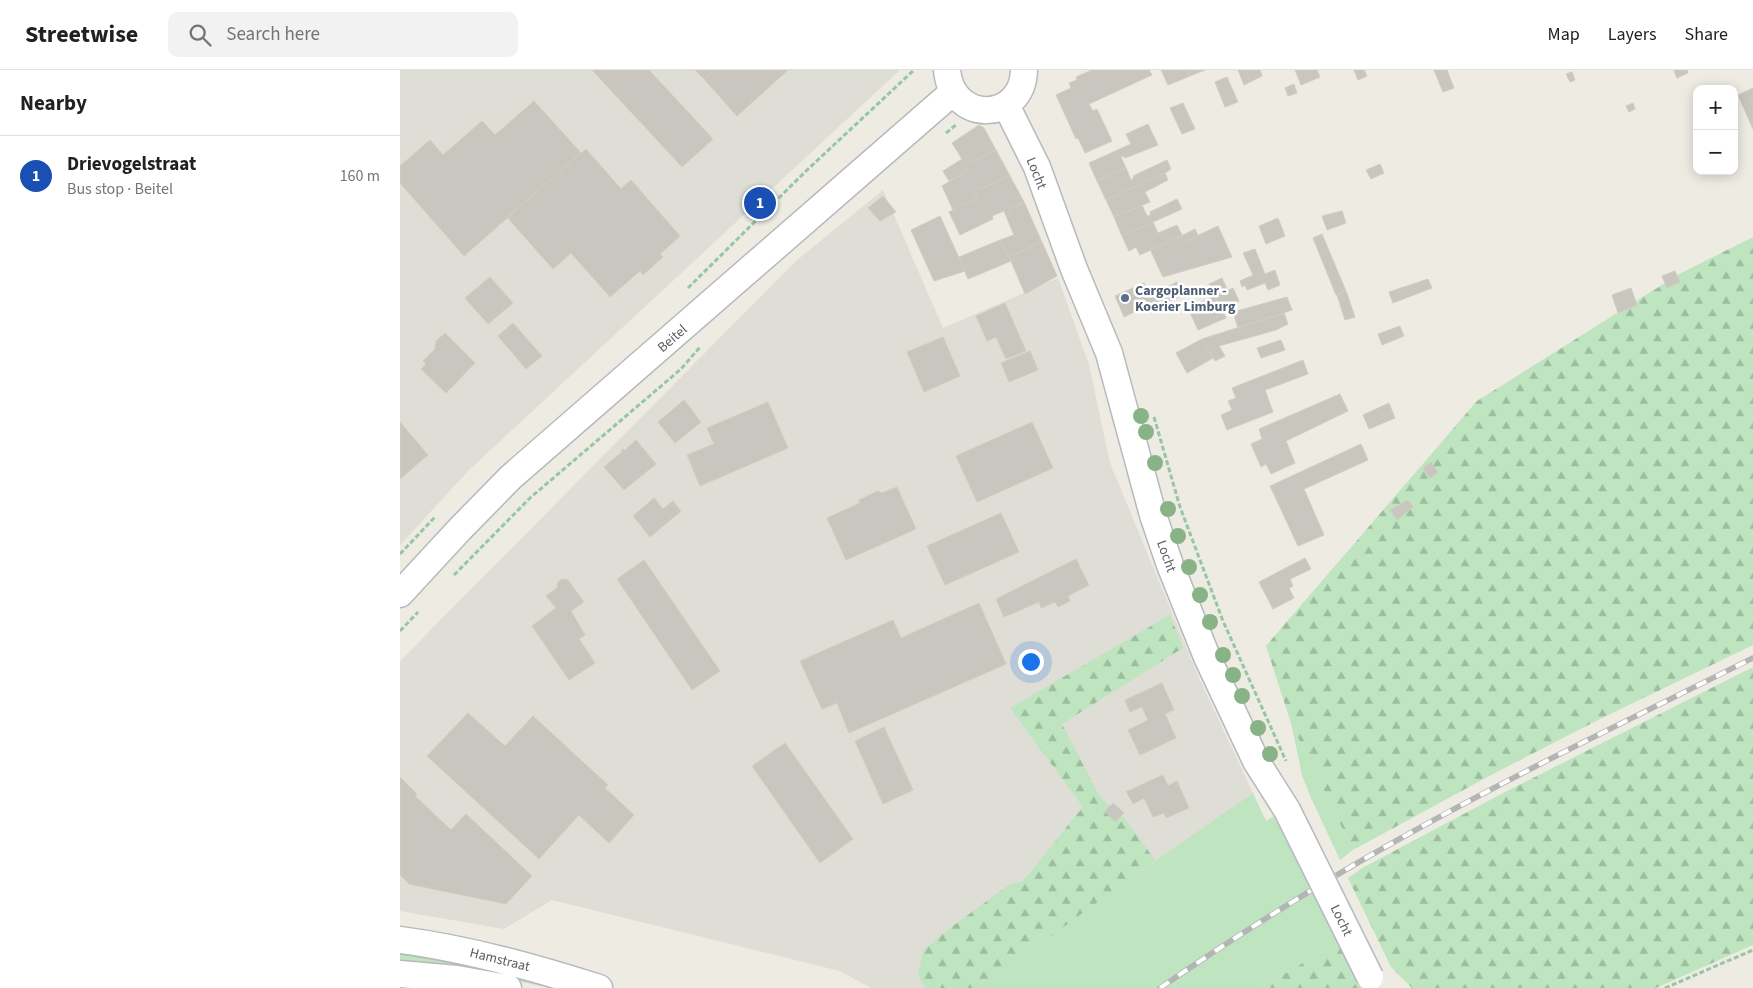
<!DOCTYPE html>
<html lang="en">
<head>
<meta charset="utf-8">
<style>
  body { margin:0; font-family:"Source Sans 3",sans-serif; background:#f2f2f2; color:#202124 }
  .controls { position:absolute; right:15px; top:15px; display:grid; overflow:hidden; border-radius:10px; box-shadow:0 2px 12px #0003 }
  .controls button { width:45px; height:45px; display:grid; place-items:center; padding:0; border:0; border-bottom:1px solid #e0e0e0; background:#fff; color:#202124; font:25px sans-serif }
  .you { position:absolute; left:630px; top:591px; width:18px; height:18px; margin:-12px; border:4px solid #fff; border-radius:50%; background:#1a73e8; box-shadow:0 0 0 8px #1a73e833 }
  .badge { display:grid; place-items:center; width:32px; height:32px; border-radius:50%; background:#b45309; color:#fff; font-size:16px; font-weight:700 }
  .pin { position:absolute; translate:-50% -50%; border:2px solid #fff; box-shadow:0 1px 5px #0006 }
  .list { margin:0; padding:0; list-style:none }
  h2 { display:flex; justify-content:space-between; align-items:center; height:65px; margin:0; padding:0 20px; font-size:21px }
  h2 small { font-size:16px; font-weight:400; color:#757577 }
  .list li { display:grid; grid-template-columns:32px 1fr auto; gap:15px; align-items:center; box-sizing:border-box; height:80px; padding:0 20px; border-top:1px solid #e0e0e0 }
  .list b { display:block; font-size:19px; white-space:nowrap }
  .list p { margin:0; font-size:16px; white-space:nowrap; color:#757577 }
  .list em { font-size:16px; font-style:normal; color:#757577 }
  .icon { flex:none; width:28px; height:28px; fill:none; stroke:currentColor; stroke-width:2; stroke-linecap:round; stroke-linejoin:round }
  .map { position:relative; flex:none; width:1353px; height:918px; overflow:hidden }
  header { display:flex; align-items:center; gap:30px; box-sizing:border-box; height:70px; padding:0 25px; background:#fff; border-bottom:1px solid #e0e0e0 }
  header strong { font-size:24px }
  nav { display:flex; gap:28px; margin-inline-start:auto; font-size:18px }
  .search { width:350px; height:45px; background:#f2f2f2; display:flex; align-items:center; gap:12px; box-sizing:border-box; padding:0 18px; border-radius:10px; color:#757577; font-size:19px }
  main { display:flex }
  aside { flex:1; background:#fff }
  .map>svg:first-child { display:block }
  .industrial { fill:#deddd6 }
  .green { fill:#bee5bf }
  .forest { fill:url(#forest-firs) }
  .building { fill:#c8c6bf; stroke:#d2cdc0 }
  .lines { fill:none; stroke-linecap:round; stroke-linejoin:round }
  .secondary-casing { stroke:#b6b9be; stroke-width:29 }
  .path { stroke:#97c6a6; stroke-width:3; stroke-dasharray:5 2.5; stroke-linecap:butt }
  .secondary { stroke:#fff; stroke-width:26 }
  .rail-casing { stroke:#b3b4b4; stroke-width:5.5 }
  .rail { stroke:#fff; stroke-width:4; stroke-dasharray:11; stroke-linecap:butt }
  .secondary-bridge-casing { stroke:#b6b9be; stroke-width:29; stroke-linecap:butt }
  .secondary-bridge { stroke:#fff; stroke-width:26 }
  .tree { fill:#88b387 }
  .service-dot { fill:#5c6f8a; stroke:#fff; stroke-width:2 }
  .labels { text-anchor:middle; stroke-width:5; stroke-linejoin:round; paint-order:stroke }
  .street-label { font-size:14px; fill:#5a5e63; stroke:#fff }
  .service-label { font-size:14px; font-weight:bold; fill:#4e5e75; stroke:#fff; text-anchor:start }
</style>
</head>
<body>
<header>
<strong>Streetwise</strong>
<div class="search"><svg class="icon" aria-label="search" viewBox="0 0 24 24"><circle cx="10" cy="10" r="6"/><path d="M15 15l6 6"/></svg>Search here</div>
<nav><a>Map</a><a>Layers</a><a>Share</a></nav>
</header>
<main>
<aside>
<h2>Nearby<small></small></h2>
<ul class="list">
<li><span class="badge" style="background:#1a4fb4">1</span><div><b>Drievogelstraat</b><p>Bus stop · Beitel</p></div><em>160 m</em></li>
</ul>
</aside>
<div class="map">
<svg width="1353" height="918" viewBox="0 0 1353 918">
  <defs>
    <pattern id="forest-firs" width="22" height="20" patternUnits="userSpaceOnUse" patternTransform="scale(1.25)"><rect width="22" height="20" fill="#bee5bf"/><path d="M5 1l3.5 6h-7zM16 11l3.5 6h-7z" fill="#9dbd9f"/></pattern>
  </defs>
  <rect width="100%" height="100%" fill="#edebe2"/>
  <path class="industrial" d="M0 0H500L68 401 0 475Z
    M483 120 543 258 658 208 689 295 710 393 799 608 853 723 584 918H471L440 901 152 830 104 859 0 841V591L396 191Z"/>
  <path class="green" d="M891 653 953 780 940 790 911 728 902 705Z
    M853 723 866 751 881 742 942 870 860 918H580L702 828Z
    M0 878 172 918H151L79 903 0 894Z"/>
  <path class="forest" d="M1353 167V575L1202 648 1091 705 953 780 891 653 866 576 1077 331 1281 203Z
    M770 545 783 578 662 654 700 727 725 749 755 790 580 918H525L518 905 523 881 546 861 610 814 622 812 683 737 610 638Z
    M1353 597V875L1256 918H1012L991 897 948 808 964 797 1107 721Z
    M942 870 965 918H860Z"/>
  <path class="building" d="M192 0H249L313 69 282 97Z
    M295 0H314L304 9Z
    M314 0H388L337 46 304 9Z
    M692 0H749L752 5 689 34 693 41 697 39 712 71 685 83 678 68 676 69 656 25 671 18 669 13 677 10 676 7Z
    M761 0H787L790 6 768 15Z
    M787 0H805L790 6Z
    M838 0H846L850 12 844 15Z
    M846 0H860L862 6 850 12Z
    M895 0H917L920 7 901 15Z
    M954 0H964L967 6 958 10Z
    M1034 0H1047L1054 18 1043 22Z
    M1276 0H1287L1288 3 1277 8 1274 1Z
    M1172 2 1175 10 1170 12 1166 4Z
    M827 7 838 32 825 37 815 12Z
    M894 14 897 23 888 26 885 18Z
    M1353 18V59L1338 25Z
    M134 31 181 83 64 186 0 113V96L30 70 43 85 82 51 95 65Z
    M783 33 795 59 782 64 770 38Z
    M1233 33 1235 39 1229 42 1226 36Z
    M748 54 758 75 725 88 723 86 721 87 726 98 697 111 689 93 731 74 726 64Z
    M579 55 584 58 596 80 564 95 567 101 549 111 543 101 562 89 552 73Z
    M186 79 221 119 231 110 280 166 260 184 263 187 243 205 240 201 210 227 171 183 153 199 107 147Z
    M596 80 610 106 575 121 578 128 553 140 542 116 567 101 564 95Z
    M767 90 771 99 765 103 706 130 697 111 726 98 731 110 734 108 733 106Z
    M980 94 984 103 971 109 966 100Z
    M765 103 768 110 745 122 750 132 714 147 706 130Z
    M610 106 624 132 609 139 611 144 606 146 604 141 592 146 593 149 560 165 549 142 578 128 575 121Z
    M483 126 496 142 480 151 468 138Z
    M777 129 782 139 722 166 714 147 742 135 747 146 751 145 750 142Z
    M624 132 642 172 613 185 615 189 611 191 600 170 614 165 606 146 611 144 609 139Z
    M942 141 946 153 927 160 922 146Z
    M540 146 565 201 534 211 511 160Z
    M878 148 885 166 866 174 859 156Z
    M753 152 758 163 777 155 782 165 740 185 736 177 729 181 722 166Z
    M818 156 832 187 763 207 750 179 781 166 784 172Z
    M795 159 798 166 784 172 781 166Z
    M922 164 946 221 936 225 913 168Z
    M600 170 611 191 568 209 559 187Z
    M642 172 657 206 625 224 611 191 615 189 613 185Z
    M855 179 865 204 875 200 880 215 868 220 865 213 847 220 845 215 842 217 840 211 853 205 843 183Z
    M1275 201 1280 212 1267 218 1262 206Z
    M90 207 113 233 88 254 65 228Z
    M822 208 827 219 813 224 809 214Z
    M1028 209 1032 218 993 233 989 222Z
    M777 212 783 225 749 241 747 236 724 247 715 226 744 213 749 225Z
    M833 218 839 231 822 239 826 248 798 260 788 238Z
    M1231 218 1237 235 1218 243 1212 225Z
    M946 221 955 247 945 250 937 225Z
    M887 227 892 240 838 258 833 242Z
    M605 233 626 281 606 289 596 267 587 271 576 246Z
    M884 243 888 254 876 260 819 276 825 286 815 291 802 269Z
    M113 253 142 286 126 299 98 266Z
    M1000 256 1004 266 982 275 978 264Z
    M45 263 75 293 46 323 21 299 26 294 23 291 35 279 36 271Z
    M543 267 560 306 524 322 507 282Z
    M802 269 813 288 787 303 776 283Z
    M881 270 885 280 861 288 857 278Z
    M630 281 638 300 609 312 601 293Z
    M903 290 908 304 865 320 873 342 827 360 821 345 832 340 828 331 836 328 832 318Z
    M940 324 948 341 886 371 895 393 871 404 866 394 861 397 851 374 862 369 859 359Z
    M284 330 301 352 275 373 258 352Z
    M368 332 388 378 300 416 287 385 314 374 307 358Z
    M989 333 995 348 969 359 963 345Z
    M0 352 28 385 0 409Z
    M632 352 653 398 577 432 556 386Z
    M236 370 256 394 224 420 204 397 222 382 221 380 223 379 224 381Z
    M961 374 968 390 904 419 924 465 898 476 870 416Z
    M1031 392 1038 402 1030 408 1023 398Z
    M497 417 516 459 446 490 427 448 460 433 459 430 478 421 482 423Z
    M254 428 263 439 273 431 281 441 250 467 233 446Z
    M1008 430 1013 437 997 450 990 440Z
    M601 443 619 482 545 515 527 476Z
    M905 488 911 499 890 509 893 516 889 518 894 528 873 539 859 512Z
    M676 489 689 515 668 526 670 531 658 537 655 532 641 538 639 532 604 547 596 529Z
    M244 490 320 601 292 620 217 509Z
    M162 509 168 510 184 532 171 541 185 565 179 569 195 593 169 610 132 556 156 538 146 526 157 518 158 512Z
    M579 533 606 594 449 663 437 633 422 639 400 591 493 550 501 568Z
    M762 613 774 640 765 644 776 668 740 685 728 660 748 650 742 637 730 642 725 630Z
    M68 643 105 676 133 646 208 715 205 718 234 745 209 773 179 745 139 789 27 686Z
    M484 657 513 720 483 734 455 671Z
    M385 673 453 769 420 793 352 696Z
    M763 705 768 716 777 711 789 738 766 748 764 743 753 747 744 728 733 734 726 721H728Z
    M0 707 17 724 15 726 51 760 66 744 132 806 106 834 9 814 0 805Z
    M713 733 724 743 715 752 705 741Z"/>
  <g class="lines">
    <defs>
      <path id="secondary" d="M547 0C552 55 623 52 624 0
        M606 35 637 97 674 199 709 283 753 445 770 495 807 587 856 691 887 740
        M0 524 60 459 111 407 553 22
        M0 870C68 879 133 897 199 918
        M0 904 57 909 108 918"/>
    </defs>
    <use href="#secondary" class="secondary-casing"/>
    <path class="path" d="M546 63 557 54
      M288 218 406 101 514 0
      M754 347 780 437 823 551 886 691
      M0 484 35 447
      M54 505 130 428 281 299 300 277
      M0 561 18 542
      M1265 918 1353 880"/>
    <use href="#secondary" class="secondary"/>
    <defs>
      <path id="rail" d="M760 918C836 866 914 817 994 772 1111 706 1233 648 1353 588"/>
    </defs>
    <use href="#rail" class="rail-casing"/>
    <use href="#rail" class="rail"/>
    <defs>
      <path id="secondary-bridge" d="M887 740 970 907"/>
    </defs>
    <use href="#secondary-bridge" class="secondary-bridge-casing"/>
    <use href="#secondary-bridge" class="secondary-bridge"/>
  </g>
  <g class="tree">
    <circle cx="741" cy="346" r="8"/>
    <circle cx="746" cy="362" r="8"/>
    <circle cx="755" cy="393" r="8"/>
    <circle cx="768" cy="439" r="8"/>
    <circle cx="778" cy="466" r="8"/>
    <circle cx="789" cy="497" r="8"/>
    <circle cx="800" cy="525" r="8"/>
    <circle cx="810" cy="552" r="8"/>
    <circle cx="823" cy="585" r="8"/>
    <circle cx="833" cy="605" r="8"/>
    <circle cx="842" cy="626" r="8"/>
    <circle cx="858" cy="658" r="8"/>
    <circle cx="870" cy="684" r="8"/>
  </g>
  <circle class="service-dot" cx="725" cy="228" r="5"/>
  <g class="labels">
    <g class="street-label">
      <text transform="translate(637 103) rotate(68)" y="5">Locht</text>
      <text transform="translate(272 268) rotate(-41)" y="5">Beitel</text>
      <text transform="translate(767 486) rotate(70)" y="5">Locht</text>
      <text transform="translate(942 850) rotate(64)" y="5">Locht</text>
      <text transform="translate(100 889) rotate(14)" y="5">Hamstraat</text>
    </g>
    <g class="service-label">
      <text x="735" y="225">Cargoplanner -<tspan x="735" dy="16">Koerier Limburg</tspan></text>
    </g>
  </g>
</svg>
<div class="controls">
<button>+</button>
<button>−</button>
</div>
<div class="you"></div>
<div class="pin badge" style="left:360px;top:133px;background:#1a4fb4">1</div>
</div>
</main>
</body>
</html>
